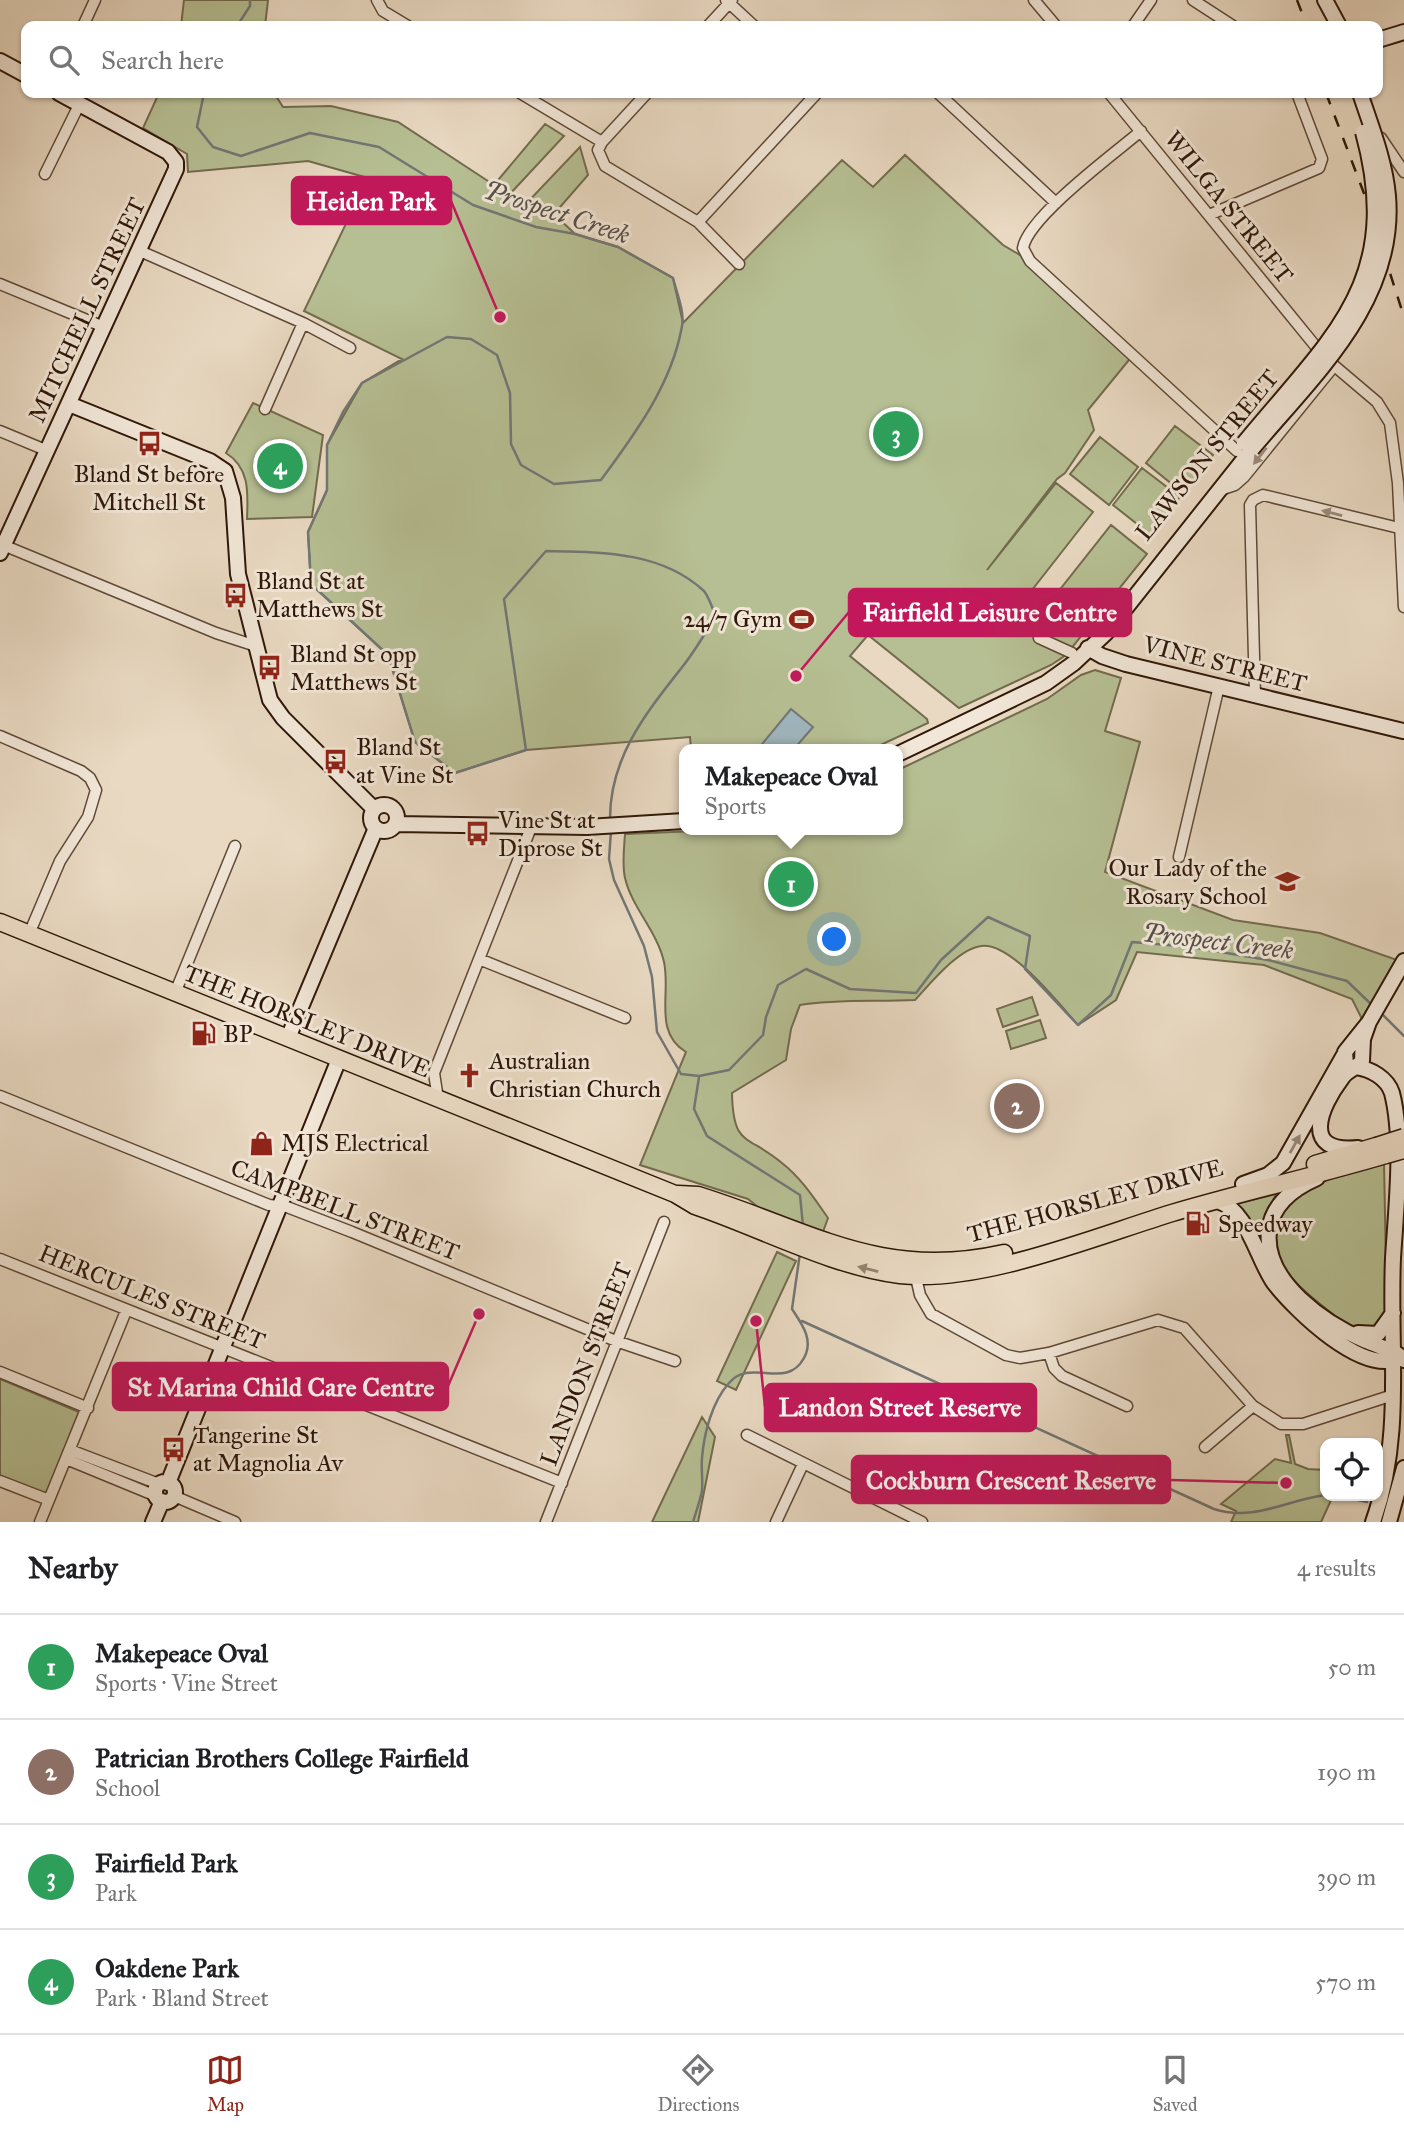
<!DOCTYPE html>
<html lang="en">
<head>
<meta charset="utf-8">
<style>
  body { margin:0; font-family:"IM FELL Great Primer",serif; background:#f2f2f2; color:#202124 }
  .controls { position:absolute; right:21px; bottom:21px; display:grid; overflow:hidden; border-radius:14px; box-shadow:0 2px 5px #0004 }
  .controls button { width:63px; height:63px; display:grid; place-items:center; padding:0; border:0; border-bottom:2px solid #e0e0e0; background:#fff; color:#202124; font:35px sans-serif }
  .you { position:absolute; left:835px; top:940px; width:24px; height:24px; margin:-18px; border:5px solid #fff; border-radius:50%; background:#1a73e8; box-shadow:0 0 0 10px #1a73e833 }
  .badge { display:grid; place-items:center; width:46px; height:46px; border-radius:50%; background:#8f2418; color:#fff; font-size:23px; font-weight:700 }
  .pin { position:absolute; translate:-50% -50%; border:4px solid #fff; box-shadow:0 2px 7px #0006 }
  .popup { position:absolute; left:679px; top:744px; width:224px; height:91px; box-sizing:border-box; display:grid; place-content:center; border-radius:14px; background:#fff; filter:drop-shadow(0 2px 5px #0005); font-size:23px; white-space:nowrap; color:#757577 }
  .popup b { font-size:26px; color:#202124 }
  .popup::after { content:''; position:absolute; left:50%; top:100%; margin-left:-14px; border:14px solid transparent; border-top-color:#fff }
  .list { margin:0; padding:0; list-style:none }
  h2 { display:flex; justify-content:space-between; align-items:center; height:91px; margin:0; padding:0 28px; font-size:30px }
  h2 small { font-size:23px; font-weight:400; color:#757577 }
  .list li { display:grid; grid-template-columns:46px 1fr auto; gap:21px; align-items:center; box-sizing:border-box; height:105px; padding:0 28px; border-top:2px solid #e0e0e0 }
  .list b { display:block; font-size:26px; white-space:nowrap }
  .list p { margin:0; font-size:23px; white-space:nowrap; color:#757577 }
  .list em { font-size:23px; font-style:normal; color:#757577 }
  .icon { flex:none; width:38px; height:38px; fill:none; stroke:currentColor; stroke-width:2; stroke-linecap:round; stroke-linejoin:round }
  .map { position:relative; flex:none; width:1404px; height:1522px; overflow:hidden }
  .search { position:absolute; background:#fff; box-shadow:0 2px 5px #0004; left:21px; right:21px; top:21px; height:77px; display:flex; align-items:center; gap:18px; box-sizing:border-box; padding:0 24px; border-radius:14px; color:#757577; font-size:26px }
  .sheet { height:511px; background:#fff }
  nav { display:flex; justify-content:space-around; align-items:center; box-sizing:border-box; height:98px; border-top:2px solid #e0e0e0; background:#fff; font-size:19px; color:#757577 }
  nav a { display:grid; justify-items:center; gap:4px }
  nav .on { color:#8f2418 }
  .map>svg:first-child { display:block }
  .green { fill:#b6bf93; stroke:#726b4e; stroke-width:2 }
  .water { fill:#9fb7c0; stroke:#727776; stroke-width:2 }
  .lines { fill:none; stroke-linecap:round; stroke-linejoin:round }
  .stream { stroke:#727776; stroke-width:2.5 }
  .street-casing { stroke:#5e4836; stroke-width:13 }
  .secondary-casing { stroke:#2f1708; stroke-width:18 }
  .primary-casing { stroke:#2f1708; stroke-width:19 }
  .street { stroke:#f1e6d7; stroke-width:10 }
  .secondary { stroke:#f1e6d7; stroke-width:14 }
  .primary { stroke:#e9d9c2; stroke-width:16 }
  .rail { stroke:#2f1708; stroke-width:2.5; stroke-dasharray:12 12; stroke-linecap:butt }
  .secondary-bridge-casing { stroke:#2f1708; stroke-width:18; stroke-linecap:butt }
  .primary-bridge-casing { stroke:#2f1708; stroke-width:19; stroke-linecap:butt }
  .secondary-bridge { stroke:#f1e6d7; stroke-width:14 }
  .primary-bridge { stroke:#e9d9c2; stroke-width:16 }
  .oneway { fill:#9a897a }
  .oneway2 { fill:#95826e }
  .labels { text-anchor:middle; stroke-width:6; stroke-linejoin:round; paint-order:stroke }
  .street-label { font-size:24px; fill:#2f1708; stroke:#f1e6d7 }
  .poi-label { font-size:24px; fill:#2f1708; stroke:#f1e6d7; text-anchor:start }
  .water-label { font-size:26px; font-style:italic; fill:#564f48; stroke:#f1e6d7 }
  .leader { fill:none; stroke:#c2185b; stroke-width:2.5 }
  .callout-dot { fill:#c2185b; stroke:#f1e6d7; stroke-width:2.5 }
  .callout { fill:#c2185b; stroke:#c2185b; stroke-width:2.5 }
  .callout-label { font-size:26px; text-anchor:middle; font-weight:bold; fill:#fff }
</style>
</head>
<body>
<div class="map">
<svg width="1404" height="1522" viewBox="0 0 1404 1522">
  <rect width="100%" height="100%" fill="#e9d9c2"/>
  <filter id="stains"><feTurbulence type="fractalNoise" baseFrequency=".00286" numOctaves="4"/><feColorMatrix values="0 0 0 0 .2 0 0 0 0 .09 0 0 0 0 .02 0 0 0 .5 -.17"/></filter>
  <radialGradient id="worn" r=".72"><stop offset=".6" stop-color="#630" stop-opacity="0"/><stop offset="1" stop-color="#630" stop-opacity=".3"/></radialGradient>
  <path class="green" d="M184 0H268L265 26H181Z
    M159 93H274L283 107 331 106 398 122 494 185 545 124 564 136 509 195 524 206 580 147 588 175 554 214 575 234 618 247 673 278 683 323 842 160 873 187 905 155 1003 245 1030 261 1133 355 1088 410 1094 430 1065 473 1057 479 987 570 1056 483 1093 512 1025 599 1046 607 1111 525 1147 554 1066 655 1051 665 959 708 868 635 850 656 927 719 928 723 872 749H691L690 737 526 750 455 773 415 742 388 655 311 584 308 532 327 490V445L362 383 402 359 304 311 368 178 308 161 188 172 187 154 143 128Z
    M253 403 323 435 312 517 247 519C248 493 250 468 226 453Z
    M1175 426 1213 455 1183 493 1146 463Z
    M1100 437 1138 467 1109 505 1070 474Z
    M1142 468 1180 497 1151 535 1113 505Z
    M1095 670 1121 678 1105 731 1140 742 1105 872 1233 920 1320 933 1400 961 1364 1023 1352 999 1264 965 1137 952 1116 1000 1078 1025C1059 1004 1010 941 981 946 958 949 930 984 915 1000 877 1002 837 999 800 1005L791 1029 786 1060 732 1093C733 1148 748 1134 782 1163 801 1178 814 1198 828 1218L820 1240 775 1221 748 1199 640 1165 686 1052C653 1032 671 994 664 962 657 931 632 908 625 878 622 865 624 848 625 834L721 830H898V770L1047 699 1081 675Z
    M1032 997 1038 1015 1003 1027 997 1009Z
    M1040 1020 1046 1038 1011 1049 1006 1031Z
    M1384 1163 1387 1315C1381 1322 1375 1329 1365 1329 1347 1329 1328 1310 1314 1299 1220 1222 1305 1180 1384 1163Z
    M1276 1194 1268 1212 1267 1255 1235 1204Z
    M777 1252 796 1261 736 1390 717 1381Z
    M0 1379 79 1412 46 1496 0 1477Z
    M702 1417 715 1437 698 1522H652Z
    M1286 1435H1289L1295 1464 1308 1469 1325 1470V1496H1333L1321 1522H1231L1236 1511 1221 1504 1275 1459 1291 1463Z"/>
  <path class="water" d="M791 709 813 727 794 749H758Z"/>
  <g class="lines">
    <path class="stream" d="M237 26 250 6V0
      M204 93 197 127 213 147 241 156 310 133 379 147 473 205 536 227 575 234 618 247 673 278C676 291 685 312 682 326 672 384 635 434 601 480L554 484 521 465 511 444 510 393 497 355 471 339 447 337 362 383 343 412 327 445V490L308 532 311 584 388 655 415 742 455 773 526 750 504 599 546 551C600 552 661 551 704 591 709 597 712 608 716 616 705 633 695 651 683 666 646 713 609 758 610 821
      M611 831 609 859 614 880 644 946 652 977 657 1032 681 1074 699 1076 729 1070 763 1035 766 1017 778 985 806 969 850 989 916 993 941 960 988 917 1030 936 1025 969 1078 1025 1111 995 1132 942 1191 947 1268 960 1347 981 1373 1006
      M1381 1013 1404 1036
      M699 1077 694 1109 707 1136 800 1195 803 1226
      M802 1321 1214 1509C1253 1522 1287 1500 1325 1495
      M1340 1496 1367 1502
      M693 1522C696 1512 700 1501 702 1491 703 1480 701 1469 702 1458 704 1433 712 1402 729 1383 750 1357 786 1391 804 1358 814 1340 802 1324 792 1309L800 1253"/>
    <defs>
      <path id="street" d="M377 0 383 11 408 26
        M726 0 754 26
        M1034 0 1056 26
        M1193 0 1233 26
        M83 26 95 0
        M708 26 732 0
        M1133 26 1151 0
        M520 93 602 142
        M647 93 602 142 598 150 605 166 698 222 739 264
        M938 93 1056 203
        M1109 93 1317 348
        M1141 131C1115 153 1028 217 1023 248L1030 261 1237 451
        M1381 138 1404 172
        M45 174 80 103
        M1209 215 1319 168 1322 159 1297 93
        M698 222 817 93
        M140 251 303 323 350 348
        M0 284 104 327
        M1331 363 1377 402 1390 423 1398 483 1404 607
        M265 409 303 323
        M0 431 48 451
        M1220 490 1235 485 1244 477 1334 366
        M3 545 216 633 256 646
        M1039 638 1072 653
        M1255 695 1250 505 1253 500 1263 495 1399 528
        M0 736 81 771 90 778 96 790 88 817 60 861 29 934
        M1179 857 1219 686
        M479 959 625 1018
        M175 993 235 846
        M0 1096 269 1205 287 1207 352 1232 616 1341 675 1361
        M438 1099 434 1073 532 825
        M0 1259 562 1483
        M915 1273 920 1295 931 1314 1006 1355 1020 1358 1049 1353 1158 1320 1184 1328 1253 1406 1281 1424H1303L1393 1395
        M1049 1353 1054 1368 1062 1376 1127 1406
        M0 1372 88 1408
        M747 1435 922 1522
        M1205 1447 1253 1406
        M70 1450 159 1484
        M66 1459 156 1496
        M0 1481 49 1500
        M174 1496 235 1522
        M40 1522 126 1311
        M546 1522 664 1222
        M776 1522 803 1464"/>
      <path id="secondary" d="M1325 0 1339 26
        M1378 40 1404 32
        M0 61 26 75
        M69 404 210 461 225 471 233 498 238 574 270 700 283 718 374 809
        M0 553 176 169V162L168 152 59 93
        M1088 648 1102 656 1126 664 1403 731
        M898 754 1046 683 1074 663 1106 633 1252 449
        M371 818a13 13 0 1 1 26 0a13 13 0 1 1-26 0Z
        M396 824 587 827 684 821
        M288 1038 376 828
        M1346 1064 1345 1052 1369 1022 1404 961
        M1356 1067C1371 1069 1387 1078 1392 1093 1404 1140 1396 1209 1393 1258 1389 1347 1404 1436 1373 1522
        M1358 1148C1300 1154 1320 1107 1342 1078 1347 1070 1357 1068 1362 1061L1363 1039 1369 1022
        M1317 1178C1294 1188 1272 1204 1269 1231 1263 1282 1326 1324 1366 1341 1379 1347 1395 1349 1404 1360
        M1243 1184 1268 1175 1283 1163 1344 1055
        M1218 1201C1248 1211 1257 1259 1274 1283 1295 1310 1364 1378 1401 1357
        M1358 1333 1378 1334 1393 1313
        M155 1492a10 10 0 1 1 20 0a10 10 0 1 1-20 0Z
        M168 1483 339 1059
        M153 1522 162 1501
        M1389 1522 1404 1468"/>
      <path id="primary" d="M0 922 675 1194 695 1206C760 1228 833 1267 900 1275 980 1284 1094 1237 1172 1213 1243 1192 1315 1176 1386 1155
        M1315 1164 1376 1146
        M678 1194 698 1195C811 1230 880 1281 1004 1253"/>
    </defs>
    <use href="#street" class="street-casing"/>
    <use href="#secondary" class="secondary-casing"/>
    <use href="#primary" class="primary-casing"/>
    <use href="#street" class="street"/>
    <use href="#secondary" class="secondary"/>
    <use href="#primary" class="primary"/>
    <path class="rail" d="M1297 0 1307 26
      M1326 93 1368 204 1404 317"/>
    <defs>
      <path id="secondary-bridge" d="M1244 443C1332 336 1404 282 1363 132
        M1252 449C1313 376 1397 301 1388 196 1385 161 1371 126 1360 93"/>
      <path id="primary-bridge" d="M1376 1146 1404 1137
        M1386 1155 1404 1150"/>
    </defs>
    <use href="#secondary-bridge" class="secondary-bridge-casing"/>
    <use href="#primary-bridge" class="primary-bridge-casing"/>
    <use href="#secondary-bridge" class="secondary-bridge"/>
    <use href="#primary-bridge" class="primary-bridge"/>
  </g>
  <defs><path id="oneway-solid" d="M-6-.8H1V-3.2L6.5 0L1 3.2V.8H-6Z" transform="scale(1.75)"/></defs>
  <g class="oneway">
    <use href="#oneway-solid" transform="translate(1260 456) rotate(128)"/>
    <use href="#oneway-solid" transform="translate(1332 513) rotate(-166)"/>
    <use href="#oneway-solid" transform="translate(1295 1144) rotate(-61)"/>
  </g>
  <use class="oneway2" href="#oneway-solid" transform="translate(868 1269) rotate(-166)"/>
  <defs>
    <symbol id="bus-bare" viewBox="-9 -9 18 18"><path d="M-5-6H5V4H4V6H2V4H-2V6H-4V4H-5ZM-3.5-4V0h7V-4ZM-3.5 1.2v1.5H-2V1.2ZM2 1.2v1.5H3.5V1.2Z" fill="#8f2418" stroke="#f1e6d7" stroke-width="2.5" paint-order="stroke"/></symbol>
    <symbol id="stadium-bare" viewBox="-9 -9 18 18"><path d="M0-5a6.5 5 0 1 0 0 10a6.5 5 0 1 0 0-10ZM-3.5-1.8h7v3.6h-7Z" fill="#8f2418" stroke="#f1e6d7" stroke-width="2.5" paint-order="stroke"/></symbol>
    <symbol id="school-bare" viewBox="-9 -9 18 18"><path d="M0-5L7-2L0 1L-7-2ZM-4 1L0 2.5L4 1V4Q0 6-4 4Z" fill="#8f2418" stroke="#f1e6d7" stroke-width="2.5" paint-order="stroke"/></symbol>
    <symbol id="fuel-bare" viewBox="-9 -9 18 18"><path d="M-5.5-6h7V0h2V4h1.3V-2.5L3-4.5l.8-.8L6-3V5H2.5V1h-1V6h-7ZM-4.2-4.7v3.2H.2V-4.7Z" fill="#8f2418" stroke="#f1e6d7" stroke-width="2.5" paint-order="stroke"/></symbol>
    <symbol id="church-bare" viewBox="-9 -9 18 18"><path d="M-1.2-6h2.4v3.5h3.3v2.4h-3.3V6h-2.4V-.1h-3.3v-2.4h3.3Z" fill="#8f2418" stroke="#f1e6d7" stroke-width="2.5" paint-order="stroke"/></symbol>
    <symbol id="shop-bare" viewBox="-9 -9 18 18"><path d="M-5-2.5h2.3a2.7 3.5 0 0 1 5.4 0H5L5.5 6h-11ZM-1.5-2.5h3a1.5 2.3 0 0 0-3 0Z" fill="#8f2418" stroke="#f1e6d7" stroke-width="2.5" paint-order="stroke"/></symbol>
  </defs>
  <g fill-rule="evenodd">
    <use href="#bus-bare" x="132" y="426" width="35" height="35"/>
    <use href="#bus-bare" x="218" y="578" width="35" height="35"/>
    <use href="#stadium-bare" x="784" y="602" width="35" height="35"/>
    <use href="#bus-bare" x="252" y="650" width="35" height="35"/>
    <use href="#bus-bare" x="318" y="744" width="35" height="35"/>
    <use href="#bus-bare" x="460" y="816" width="35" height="35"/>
    <use href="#school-bare" x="1270" y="864" width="35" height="35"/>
    <use href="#fuel-bare" x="186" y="1016" width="35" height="35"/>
    <use href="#church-bare" x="452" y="1058" width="35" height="35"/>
    <use href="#shop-bare" x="244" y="1126" width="35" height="35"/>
    <use href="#fuel-bare" x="1180" y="1206" width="35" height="35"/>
    <use href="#bus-bare" x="156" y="1432" width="35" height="35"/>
  </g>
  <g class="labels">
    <g class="street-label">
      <text transform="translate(1229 207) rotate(51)" y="8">WILGA STREET</text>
      <text transform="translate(87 310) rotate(-65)" y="8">MITCHELL STREET</text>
      <text transform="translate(1207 455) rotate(-51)" y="8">LAWSON STREET</text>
      <text transform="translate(1225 664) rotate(14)" y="8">VINE STREET</text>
      <text transform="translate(307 1021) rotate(22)" y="8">THE HORSLEY DRIVE</text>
      <text transform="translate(1095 1201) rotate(-15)" y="8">THE HORSLEY DRIVE</text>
      <text transform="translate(345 1210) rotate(21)" y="8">CAMPBELL STREET</text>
      <text transform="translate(152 1297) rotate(22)" y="8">HERCULES STREET</text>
      <text transform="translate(586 1364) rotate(-69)" y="8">LANDON STREET</text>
    </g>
    <g class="poi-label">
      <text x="149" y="482" text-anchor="middle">Bland St before<tspan x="149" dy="28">Mitchell St</tspan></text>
      <text x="256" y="589">Bland St at<tspan x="256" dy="28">Matthews St</tspan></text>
      <text x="782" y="627" text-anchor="end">24/7 Gym</text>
      <text x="290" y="662">Bland St opp<tspan x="290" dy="28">Matthews St</tspan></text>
      <text x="356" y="755">Bland St<tspan x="356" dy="28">at Vine St</tspan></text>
      <text x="498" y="828">Vine St at<tspan x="498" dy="28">Diprose St</tspan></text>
      <text x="1267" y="876" text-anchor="end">Our Lady of the<tspan x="1267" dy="28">Rosary School</tspan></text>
      <text x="223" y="1042">BP</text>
      <text x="489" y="1069">Australian<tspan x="489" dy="28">Christian Church</tspan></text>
      <text x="281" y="1151">MJS Electrical</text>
      <text x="1218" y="1232">Speedway</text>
      <text x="193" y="1443">Tangerine St<tspan x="193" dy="28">at Magnolia Av</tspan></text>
    </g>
    <g class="water-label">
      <text transform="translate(557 212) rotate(18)" y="9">Prospect Creek</text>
      <text transform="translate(1218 941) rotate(7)" y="9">Prospect Creek</text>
    </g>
  </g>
  <path class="leader" d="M500 317L451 201M796 676L849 612M479 1314L448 1386M756 1321L765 1407M1286 1483L1170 1480"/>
  <g class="callout-dot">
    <circle cx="500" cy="317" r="7"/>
    <circle cx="796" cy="676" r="7"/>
    <circle cx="479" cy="1314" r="7"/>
    <circle cx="756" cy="1321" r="7"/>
    <circle cx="1286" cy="1483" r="7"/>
  </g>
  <g class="callout">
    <rect x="292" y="177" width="159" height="47" rx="7"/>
    <rect x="849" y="589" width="282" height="47" rx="7"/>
    <rect x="113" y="1363" width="335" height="47" rx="7"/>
    <rect x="765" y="1384" width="271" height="47" rx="7"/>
    <rect x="852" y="1456" width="318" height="47" rx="7"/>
  </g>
  <g class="callout-label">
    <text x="371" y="210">Heiden Park</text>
    <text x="990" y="621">Fairfield Leisure Centre</text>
    <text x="281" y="1396">St Marina Child Care Centre</text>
    <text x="900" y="1416">Landon Street Reserve</text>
    <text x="1011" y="1489">Cockburn Crescent Reserve</text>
  </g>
  <rect width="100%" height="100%" filter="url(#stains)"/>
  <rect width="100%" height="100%" fill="url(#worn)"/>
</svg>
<div class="controls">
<button><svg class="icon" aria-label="locate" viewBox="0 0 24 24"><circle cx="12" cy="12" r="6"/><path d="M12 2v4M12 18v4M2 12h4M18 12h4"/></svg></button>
</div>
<div class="you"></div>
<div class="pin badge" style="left:791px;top:884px;background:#2e9e5b">1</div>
<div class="popup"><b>Makepeace Oval</b>Sports</div>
<div class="pin badge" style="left:1017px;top:1106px;background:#8d6e63">2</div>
<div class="pin badge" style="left:896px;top:434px;background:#2e9e5b">3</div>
<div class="pin badge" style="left:280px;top:466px;background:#2e9e5b">4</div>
<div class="search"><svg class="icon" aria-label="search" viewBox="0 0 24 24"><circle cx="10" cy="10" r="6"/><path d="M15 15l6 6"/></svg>Search here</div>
</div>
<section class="sheet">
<h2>Nearby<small>4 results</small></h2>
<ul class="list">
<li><span class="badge" style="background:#2e9e5b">1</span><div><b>Makepeace Oval</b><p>Sports · Vine Street</p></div><em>50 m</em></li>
<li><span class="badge" style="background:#8d6e63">2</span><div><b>Patrician Brothers College Fairfield</b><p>School</p></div><em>190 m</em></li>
<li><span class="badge" style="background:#2e9e5b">3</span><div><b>Fairfield Park</b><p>Park</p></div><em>390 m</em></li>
<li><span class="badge" style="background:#2e9e5b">4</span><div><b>Oakdene Park</b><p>Park · Bland Street</p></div><em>570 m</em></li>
</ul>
</section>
<nav>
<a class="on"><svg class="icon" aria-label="map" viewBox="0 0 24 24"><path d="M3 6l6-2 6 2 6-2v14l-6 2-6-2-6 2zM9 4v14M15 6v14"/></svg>Map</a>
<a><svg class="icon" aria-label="directions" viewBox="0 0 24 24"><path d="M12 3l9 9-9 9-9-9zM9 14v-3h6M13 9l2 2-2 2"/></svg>Directions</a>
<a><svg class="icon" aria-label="saved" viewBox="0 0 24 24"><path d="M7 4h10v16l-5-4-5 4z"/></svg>Saved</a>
</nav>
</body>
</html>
